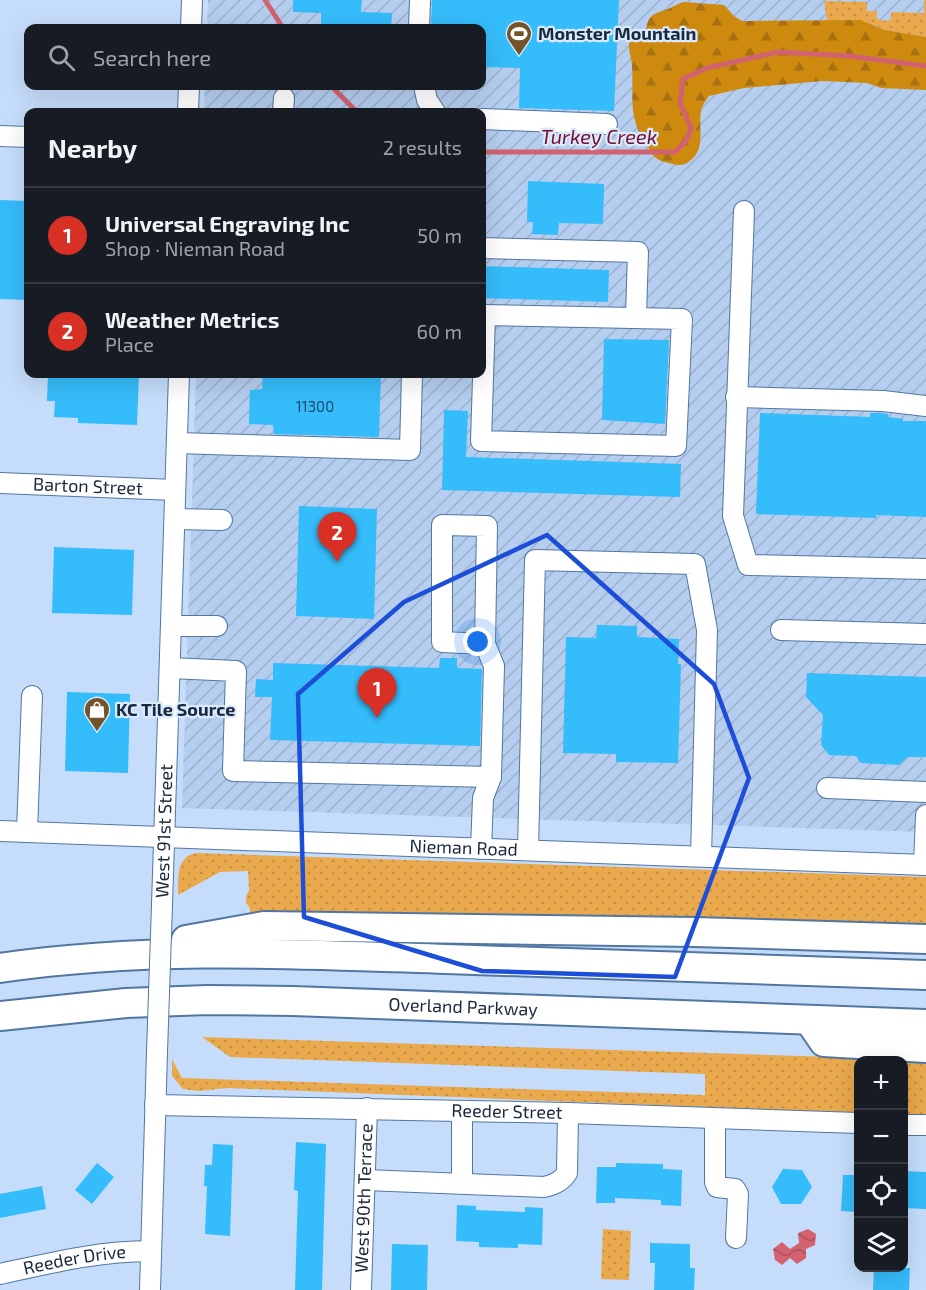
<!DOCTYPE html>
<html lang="en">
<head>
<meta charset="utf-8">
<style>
  body { margin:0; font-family:"Exo 2",sans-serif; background:#20242c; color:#f1f3f6 }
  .controls { position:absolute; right:18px; bottom:18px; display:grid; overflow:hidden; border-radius:12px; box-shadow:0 6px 24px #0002 }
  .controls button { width:54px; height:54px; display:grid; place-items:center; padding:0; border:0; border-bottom:2px solid #363941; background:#171b24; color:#f1f3f6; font:30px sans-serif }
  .you { position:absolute; left:478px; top:642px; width:21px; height:21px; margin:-15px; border:4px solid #fff; border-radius:50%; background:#1a73e8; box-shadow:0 0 0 9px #1a73e833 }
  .badge { display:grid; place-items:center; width:39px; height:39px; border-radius:50%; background:#d93025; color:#fff; font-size:20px; font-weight:700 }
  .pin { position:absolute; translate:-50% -50px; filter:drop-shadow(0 2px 3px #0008) }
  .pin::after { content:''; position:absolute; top:32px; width:21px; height:18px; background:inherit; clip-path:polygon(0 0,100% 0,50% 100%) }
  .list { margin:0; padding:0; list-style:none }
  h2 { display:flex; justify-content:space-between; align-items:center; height:78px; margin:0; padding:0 24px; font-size:26px }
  h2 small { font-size:20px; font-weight:400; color:#9ea1a6 }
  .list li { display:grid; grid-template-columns:39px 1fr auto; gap:18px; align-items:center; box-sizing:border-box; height:96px; padding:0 24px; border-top:2px solid #363941 }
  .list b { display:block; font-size:22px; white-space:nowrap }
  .list p { margin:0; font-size:20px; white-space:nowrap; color:#9ea1a6 }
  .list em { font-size:20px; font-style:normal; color:#9ea1a6 }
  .icon { flex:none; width:33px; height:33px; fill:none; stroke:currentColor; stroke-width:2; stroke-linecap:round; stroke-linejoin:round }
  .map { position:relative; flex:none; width:926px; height:1290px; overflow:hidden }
  .search { position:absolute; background:#171b24; box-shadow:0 6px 24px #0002; left:24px; top:24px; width:462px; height:66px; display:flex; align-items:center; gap:15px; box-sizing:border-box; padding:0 21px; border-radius:12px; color:#9ea1a6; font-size:22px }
  .panel { position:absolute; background:#171b24; box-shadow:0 6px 24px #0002; left:24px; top:108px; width:462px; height:270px; border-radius:12px }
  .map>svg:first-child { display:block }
  .industrial { fill:url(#industrial-furrows) }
  .grass { fill:url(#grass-dots) }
  .forest { fill:url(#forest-firs) }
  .water { fill:url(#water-waves) }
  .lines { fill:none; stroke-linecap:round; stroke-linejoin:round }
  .stream { stroke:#d26270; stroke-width:5 }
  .building { fill:#35bcfa }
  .minor-casing { stroke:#5276a2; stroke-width:22 }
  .highway-casing { stroke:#5276a2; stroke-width:32 }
  .minor { stroke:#fff; stroke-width:20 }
  .highway { stroke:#fff; stroke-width:28 }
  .minor-bridge-casing { stroke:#5276a2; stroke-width:22; stroke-linecap:butt }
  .minor-bridge { stroke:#fff; stroke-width:20 }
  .marked { fill:none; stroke:#1d4ed8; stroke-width:4.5; stroke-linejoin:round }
  .labels { text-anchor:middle; stroke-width:4.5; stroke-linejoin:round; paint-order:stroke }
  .number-label { font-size:15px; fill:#204d6b }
  .poi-label { font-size:18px; font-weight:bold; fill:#19283b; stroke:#d9e9fe; text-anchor:start }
  .street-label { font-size:18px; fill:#19283b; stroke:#d9e9fe }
  .water-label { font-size:20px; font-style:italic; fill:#780d29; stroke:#d9e9fe }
</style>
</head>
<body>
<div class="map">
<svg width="926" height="1290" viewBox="0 0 926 1290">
  <defs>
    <pattern id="industrial-furrows" width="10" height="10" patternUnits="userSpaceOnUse" patternTransform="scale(1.5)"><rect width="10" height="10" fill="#b5ceef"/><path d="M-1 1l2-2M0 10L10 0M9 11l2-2" fill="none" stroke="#9bb1ce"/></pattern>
    <pattern id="grass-dots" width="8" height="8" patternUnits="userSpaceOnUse" patternTransform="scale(1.5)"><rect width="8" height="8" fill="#e9a94c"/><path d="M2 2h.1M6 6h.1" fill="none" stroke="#c79143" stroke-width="1.8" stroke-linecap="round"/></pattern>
    <pattern id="forest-firs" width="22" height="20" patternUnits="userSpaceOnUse" patternTransform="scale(1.5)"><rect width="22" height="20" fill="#cd8a0f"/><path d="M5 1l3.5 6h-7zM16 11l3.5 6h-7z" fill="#a67110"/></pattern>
    <pattern id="water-waves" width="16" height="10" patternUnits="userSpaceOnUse" patternTransform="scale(1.5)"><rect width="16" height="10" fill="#d26270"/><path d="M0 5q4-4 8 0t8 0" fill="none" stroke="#aa515d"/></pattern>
  </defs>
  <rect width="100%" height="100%" fill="#c5ddfb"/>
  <path class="industrial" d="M208 0H926V832L182 808 196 374H482V112H204L205 86H482V28H207Z"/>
  <path class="grass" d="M924 0H926V37L885 30 874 25 827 21 824 1 867 2V11H877V19L887 21 891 19V12L924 13Z
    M197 853 926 877V923L250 914V908L246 903V896L249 891 248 871 220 872 178 895C179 878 175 856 197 853Z
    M202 1037 926 1060V1115H904V1060H858V1113L227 1088 198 1091 183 1089 172 1076V1059L182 1078 705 1095V1074L230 1057Z
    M603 1229 631 1231 629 1280 601 1279Z"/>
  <path class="forest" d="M684 2 724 5 734 16 742 21 860 20 885 30 926 37V90L881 88 867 83 822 81 744 88 709 96C707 99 703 104 702 108 696 125 709 150 687 163 680 167 673 164 665 162 654 160 652 153 646 144 627 115 634 97 632 65 631 55 627 48 630 38L634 35 640 40H646C646 21 647 15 665 10 672 8 676 4 684 2Z"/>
  <path class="water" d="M808 1229 816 1234 815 1245 806 1249V1258L797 1264 790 1258 782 1265 775 1260 773 1249 782 1242 790 1249 799 1243 798 1233Z"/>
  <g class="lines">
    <path class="stream" d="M265 0 283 28
      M331 86 357 112
      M482 152H675L686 141 691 128 680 103 683 79 707 68 778 52 849 56 926 66"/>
  </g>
  <path class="building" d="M293 0H362L361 12 392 13 391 28H321V13L293 12Z
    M432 0H619L614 111 519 108 520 68 482 67V28H431Z
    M528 181 604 184 603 224 559 223 558 235 532 234 533 222H527Z
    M0 200 28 201V300L0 299Z
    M482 266 609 270 608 302 482 298Z
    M604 339 669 340 665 424 602 420Z
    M48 374H139L137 425 78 423V418L54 417 55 401H47Z
    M263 374H381L379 437 274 434 273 425 249 424 250 390 262 389Z
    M444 410 468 411 466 457 681 464 680 497 442 490Z
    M760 413 870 417V413H882L888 414V417L903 419V421H926V517L876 515V518L756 514Z
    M299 506 377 509 374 619 296 616Z
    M54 547 134 550 132 615 52 613Z
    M597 625 637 626V637L679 639 678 664H681L678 763 616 762V754L563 753 566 637 596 638Z
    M440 658H457V668L482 669 480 746 270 740 272 697H255L256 679 273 680V663L439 668Z
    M807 673 926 677V757H907L899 765 861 763 856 756 829 755 821 745 823 715 806 697Z
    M67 692 130 694 128 773 65 771Z
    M296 1142 326 1144 322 1290H295L298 1191 294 1190Z
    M213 1144 233 1145 230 1236 205 1234 207 1186H204L205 1165H212Z
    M97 1163 114 1177 92 1204 75 1190Z
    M616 1163 663 1164V1169L682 1170 681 1206 661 1205V1200L615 1198V1203H596L597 1167H616Z
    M783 1169 802 1170 812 1187 801 1204H781L772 1187Z
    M903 1171 926 1172V1209L903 1208Z
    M843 1175H858V1212L841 1211Z
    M42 1186 46 1209 0 1218V1194Z
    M457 1205 476 1206V1210L525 1212V1207L543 1208 542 1245 518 1244V1248L479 1247V1242L456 1241Z
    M650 1243 690 1244V1268H695L694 1290H654L655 1263H650Z
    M392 1244 428 1245 427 1290H391Z
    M874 1268H910L909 1290H873Z"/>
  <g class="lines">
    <defs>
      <g id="minor">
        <path d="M191 28 192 0"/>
        <path d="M419 28 420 0"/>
        <path d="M424 86 427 100 435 112"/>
        <path d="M188 112 189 86"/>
        <path d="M283 112 284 98"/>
        <path d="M482 119 607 124"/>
        <path d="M0 136 28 137"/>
        <path d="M744 211 733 516 748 565 926 569"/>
        <path d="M482 248 638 252 636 317"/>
        <path d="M482 315 682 319 676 446 481 441 485 315"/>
        <path d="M736 397 883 401 926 406"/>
        <path d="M177 443 410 450 412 374"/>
        <path id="s1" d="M0 483 175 490"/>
        <path d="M175 519 222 520"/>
        <path d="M171 626H217"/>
        <path d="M781 630 926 634"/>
        <path d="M170 668 236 671 233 771 491 777"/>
        <path d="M827 788 926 792"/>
        <path id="s2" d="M0 831 926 865"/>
        <path d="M27 832 32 696"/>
        <path d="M481 849 483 798 491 777 494 666 485 644 487 526 442 525V642L485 644"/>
        <path d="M528 850 535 560 695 564 707 630 701 856"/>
        <path d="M924 865 926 815"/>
        <path id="s3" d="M162 905 179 374"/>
        <path id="s4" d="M155 1105 568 1113 858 1123"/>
        <path d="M462 1111V1183"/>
        <path d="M715 1119V1182L717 1187 735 1189 738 1194 736 1238"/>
        <path d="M904 1125H926"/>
        <path d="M365 1180 544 1187C554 1185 562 1181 567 1173L568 1113"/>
        <path id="s5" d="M0 1274C50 1263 99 1251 151 1251"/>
        <path d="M150 1290 157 1052"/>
        <path id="s6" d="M361 1290 367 1108"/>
      </g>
      <g id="highway">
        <path d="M186 940 264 926 695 932 926 939"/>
        <path d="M0 968C148 946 297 954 446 959 606 964 766 969 926 975"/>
        <path id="s7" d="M0 1016 126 1003 207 1000 293 1001 926 1024"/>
        <path d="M809 1020 824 1042 926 1048"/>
      </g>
    </defs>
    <use href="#minor" class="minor-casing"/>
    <use href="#highway" class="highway-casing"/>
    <use href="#minor" class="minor"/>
    <use href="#highway" class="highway"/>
    <defs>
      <path id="minor-bridge" d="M157 1052 162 905"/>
    </defs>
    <use href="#minor-bridge" class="minor-bridge-casing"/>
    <use href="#minor-bridge" class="minor-bridge"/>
  </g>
  <path class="marked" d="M547 535 714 684 749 778 675 977 482 971 304 917 298 694 404 602Z"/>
  <defs>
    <symbol id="stadium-pin" viewBox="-11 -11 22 30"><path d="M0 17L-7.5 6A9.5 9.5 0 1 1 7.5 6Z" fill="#725428" stroke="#d9e9fe"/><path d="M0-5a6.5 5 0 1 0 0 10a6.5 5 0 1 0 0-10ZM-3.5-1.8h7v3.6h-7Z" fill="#fff"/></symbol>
    <symbol id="shop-pin" viewBox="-11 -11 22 30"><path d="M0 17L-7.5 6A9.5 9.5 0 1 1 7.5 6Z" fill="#725428" stroke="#d9e9fe"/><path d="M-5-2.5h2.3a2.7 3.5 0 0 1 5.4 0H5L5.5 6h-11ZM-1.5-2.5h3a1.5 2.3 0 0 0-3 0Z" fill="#fff"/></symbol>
  </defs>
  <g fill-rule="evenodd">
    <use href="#stadium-pin" x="504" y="19" width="30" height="40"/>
    <use href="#shop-pin" x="82" y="695" width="30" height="40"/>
  </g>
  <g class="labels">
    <g class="number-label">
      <text x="315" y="412">11300</text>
    </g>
    <g class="poi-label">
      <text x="538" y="40">Monster Mountain</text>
      <text x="116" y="716">KC Tile Source</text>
    </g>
    <g class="street-label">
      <text dy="6" stroke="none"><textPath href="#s1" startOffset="88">Barton Street</textPath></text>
      <text dy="6" stroke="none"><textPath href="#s3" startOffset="74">West 91st Street</textPath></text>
      <text dy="6" stroke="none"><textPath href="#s2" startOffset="464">Nieman Road</textPath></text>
      <text dy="6" stroke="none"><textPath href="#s7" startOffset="464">Overland Parkway</textPath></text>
      <text dy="6" stroke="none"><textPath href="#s4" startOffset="352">Reeder Street</textPath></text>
      <text dy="6" stroke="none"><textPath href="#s6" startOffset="92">West 90th Terrace</textPath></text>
      <text dy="6" stroke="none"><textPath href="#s5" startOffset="76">Reeder Drive</textPath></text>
    </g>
    <g class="water-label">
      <text x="599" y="144">Turkey Creek</text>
    </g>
  </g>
</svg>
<div class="controls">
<button>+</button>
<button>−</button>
<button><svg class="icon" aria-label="locate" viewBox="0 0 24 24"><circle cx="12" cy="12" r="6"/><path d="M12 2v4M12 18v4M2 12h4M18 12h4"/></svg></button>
<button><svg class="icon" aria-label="layers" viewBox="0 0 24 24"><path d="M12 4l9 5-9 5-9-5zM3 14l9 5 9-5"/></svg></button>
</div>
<div class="you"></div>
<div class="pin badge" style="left:377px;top:718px">1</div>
<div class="pin badge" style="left:337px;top:562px">2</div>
<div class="search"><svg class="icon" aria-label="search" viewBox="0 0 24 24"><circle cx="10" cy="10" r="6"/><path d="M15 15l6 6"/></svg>Search here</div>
<section class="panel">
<h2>Nearby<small>2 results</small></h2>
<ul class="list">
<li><span class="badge">1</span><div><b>Universal Engraving Inc</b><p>Shop · Nieman Road</p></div><em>50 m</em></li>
<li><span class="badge">2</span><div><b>Weather Metrics</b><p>Place</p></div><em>60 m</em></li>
</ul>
</section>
</div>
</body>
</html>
